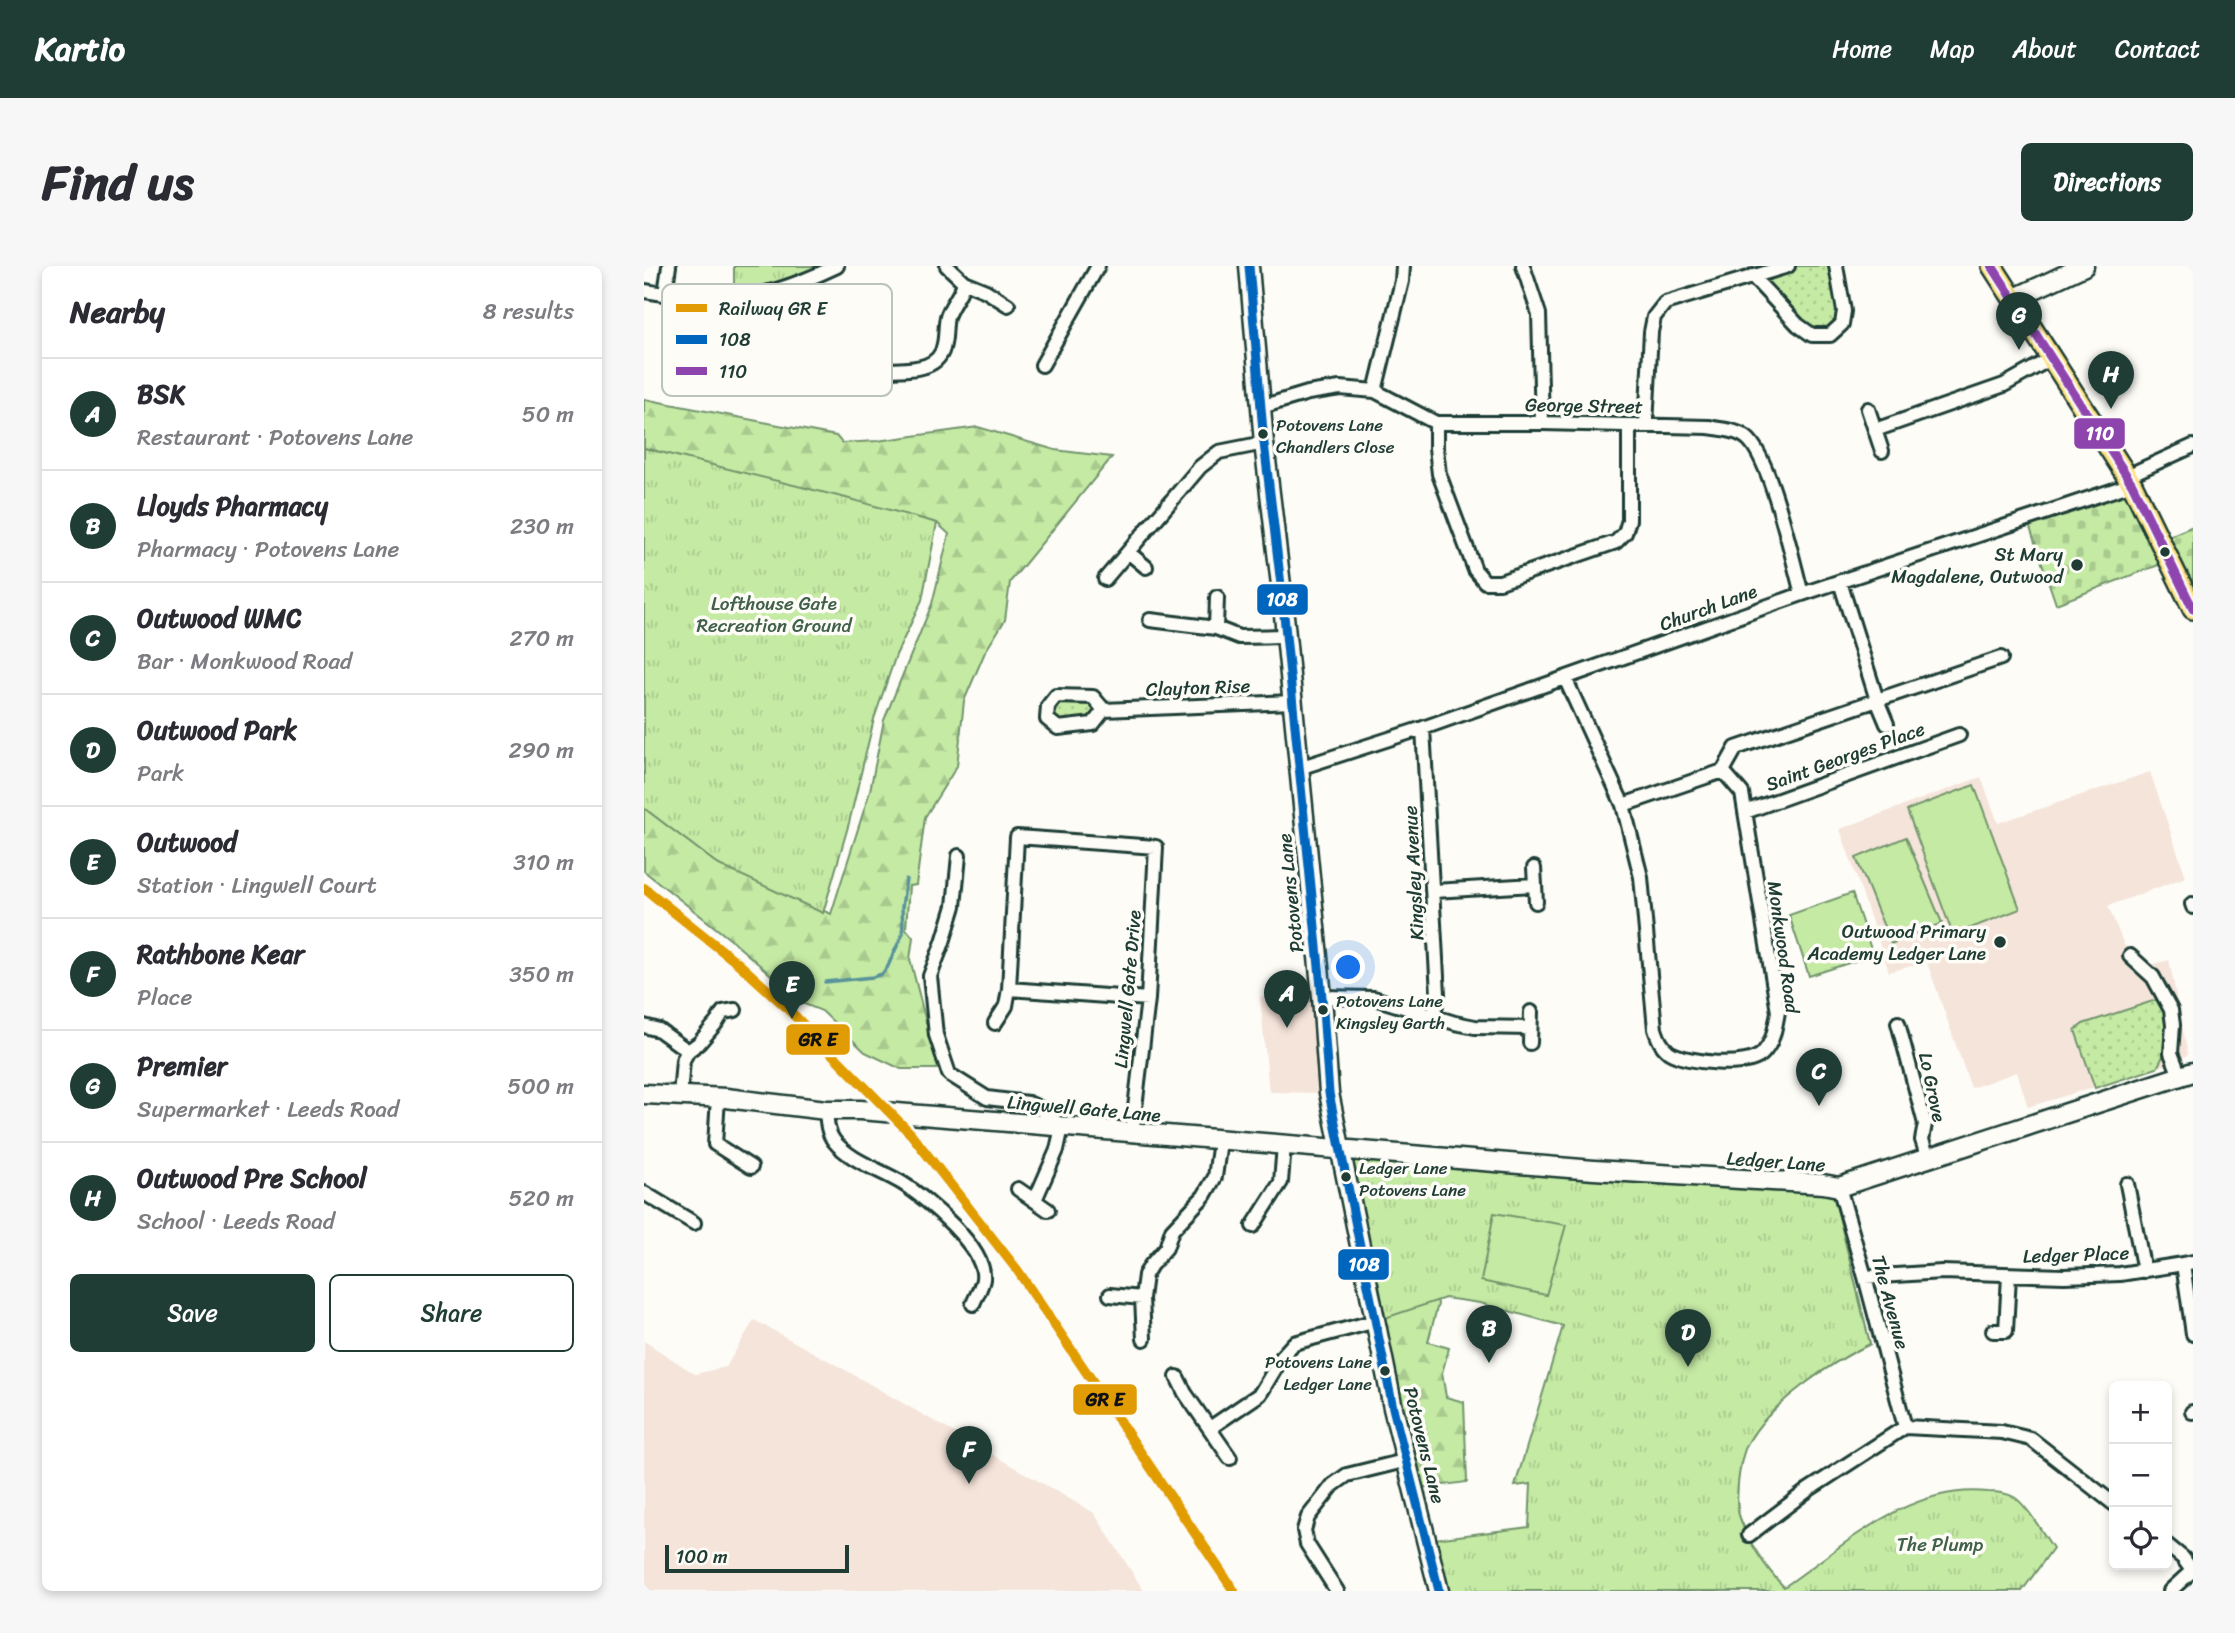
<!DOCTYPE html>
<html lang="en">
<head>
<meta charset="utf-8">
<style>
  body { margin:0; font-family:Sriracha,sans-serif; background:#f7f7f7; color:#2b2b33 }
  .controls { position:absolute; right:21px; bottom:21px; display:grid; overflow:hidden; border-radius:10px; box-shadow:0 4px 10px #0003 }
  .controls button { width:63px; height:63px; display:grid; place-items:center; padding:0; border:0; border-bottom:2px solid #e1e1e2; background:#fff; color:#2b2b33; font:35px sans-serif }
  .scale { position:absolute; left:21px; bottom:18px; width:184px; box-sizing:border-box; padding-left:7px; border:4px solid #1f3d34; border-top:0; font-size:19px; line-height:24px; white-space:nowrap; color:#1f3d34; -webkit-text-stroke:5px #fdfcf7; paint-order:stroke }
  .you { position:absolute; left:705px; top:702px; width:24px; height:24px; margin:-18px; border:5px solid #fff; border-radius:50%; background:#1a73e8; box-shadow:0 0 0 10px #1a73e833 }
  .badge { display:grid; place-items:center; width:46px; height:46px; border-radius:50%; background:#1f3d34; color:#fff; font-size:23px; font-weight:700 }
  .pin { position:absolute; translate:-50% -58px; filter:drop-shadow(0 2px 4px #0008) }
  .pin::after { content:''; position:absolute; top:37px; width:24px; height:21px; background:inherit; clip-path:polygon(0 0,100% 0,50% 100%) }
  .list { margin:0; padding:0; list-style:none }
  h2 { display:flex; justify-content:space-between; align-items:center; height:91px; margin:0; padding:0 28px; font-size:30px }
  h2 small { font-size:23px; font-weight:400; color:#7c7c81 }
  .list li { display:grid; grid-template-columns:46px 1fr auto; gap:21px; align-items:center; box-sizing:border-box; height:112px; padding:0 28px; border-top:2px solid #e1e1e2 }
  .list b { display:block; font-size:26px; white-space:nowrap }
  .list p { margin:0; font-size:23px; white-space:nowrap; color:#7c7c81 }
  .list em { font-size:23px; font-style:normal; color:#7c7c81 }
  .actions { display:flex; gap:14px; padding:21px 28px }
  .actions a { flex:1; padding:16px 0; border:2px solid #1f3d34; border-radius:10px; text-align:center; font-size:24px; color:#1f3d34 }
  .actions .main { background:#1f3d34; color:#fff }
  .icon { flex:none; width:38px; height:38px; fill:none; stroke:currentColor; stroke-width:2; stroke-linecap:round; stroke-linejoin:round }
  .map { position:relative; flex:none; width:1549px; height:1325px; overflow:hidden; border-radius:10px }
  header { display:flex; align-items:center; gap:42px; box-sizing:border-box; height:98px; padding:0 35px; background:#1f3d34; color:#fff }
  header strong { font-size:33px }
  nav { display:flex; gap:38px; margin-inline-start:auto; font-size:24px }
  .intro { display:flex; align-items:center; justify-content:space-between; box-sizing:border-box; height:168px; padding:0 42px }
  h1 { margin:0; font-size:49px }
  .button { padding:18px 32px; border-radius:10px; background:#1f3d34; color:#fff; font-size:24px; font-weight:700 }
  main { display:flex; gap:42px; padding:0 42px }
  aside { flex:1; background:#fff; border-radius:10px; box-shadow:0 4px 10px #0003 }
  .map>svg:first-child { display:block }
  .built { fill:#f5e4da }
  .grass { fill:url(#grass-dots); stroke:#72946c; stroke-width:2 }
  .forest { fill:url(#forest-firs); stroke:#72946c; stroke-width:2 }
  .cemetery { fill:url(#cemetery-stones); stroke:#72946c; stroke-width:2 }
  .park { fill:url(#park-tufts); stroke:#72946c; stroke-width:2 }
  .pitch { fill:#c5eaa4; stroke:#72946c; stroke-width:2 }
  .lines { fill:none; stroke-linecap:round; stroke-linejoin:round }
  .stream { stroke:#59939a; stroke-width:3.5 }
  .street-casing { stroke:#1f3d34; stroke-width:18 }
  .secondary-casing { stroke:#1f3d34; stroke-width:23 }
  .primary-casing { stroke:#1f3d34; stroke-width:24 }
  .street { stroke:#fdfcf7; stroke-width:12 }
  .secondary { stroke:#fdfcf7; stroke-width:18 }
  .primary { stroke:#fde080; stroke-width:19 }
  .bus-1-casing { stroke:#fdfcf7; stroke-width:14 }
  .bus-2-casing { stroke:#fdfcf7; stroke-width:14 }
  .bus-1 { stroke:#0065bd; stroke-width:9 }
  .bus-2 { stroke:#8e44ad; stroke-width:9 }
  .rail-1-casing { stroke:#fdfcf7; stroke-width:16 }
  .rail-1 { stroke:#e19c05; stroke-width:10 }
  .bus-dot { fill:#1f3d34; stroke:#fdfcf7; stroke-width:2.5 }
  .labels { text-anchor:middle; stroke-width:7; stroke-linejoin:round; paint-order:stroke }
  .bus-label { font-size:17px; fill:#1f3d34; stroke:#fdfcf7; text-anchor:start }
  .street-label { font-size:19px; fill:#1f3d34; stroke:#fdfcf7 }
  .poi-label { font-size:19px; fill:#1f3d34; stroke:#fdfcf7; text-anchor:end }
  .park-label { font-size:19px; fill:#40604a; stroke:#fdfcf7 }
  .key { fill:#fdfcf7; stroke:#bac3bc; stroke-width:2 }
  .key-label { font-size:19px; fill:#1f3d34 }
  .line-badge { stroke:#fdfcf7; stroke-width:2.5 }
  .badge-label { font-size:19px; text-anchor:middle; font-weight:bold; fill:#fff }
  .pale-badge-label { font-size:19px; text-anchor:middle; font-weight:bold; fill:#111 }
</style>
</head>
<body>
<header>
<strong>Kartio</strong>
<nav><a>Home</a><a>Map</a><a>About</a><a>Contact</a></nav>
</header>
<div class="intro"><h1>Find us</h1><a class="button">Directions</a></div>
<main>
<aside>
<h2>Nearby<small>8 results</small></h2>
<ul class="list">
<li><span class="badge">A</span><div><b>BSK</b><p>Restaurant · Potovens Lane</p></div><em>50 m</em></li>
<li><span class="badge">B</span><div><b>Lloyds Pharmacy</b><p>Pharmacy · Potovens Lane</p></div><em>230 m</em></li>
<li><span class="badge">C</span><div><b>Outwood WMC</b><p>Bar · Monkwood Road</p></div><em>270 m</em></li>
<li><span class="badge">D</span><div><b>Outwood Park</b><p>Park</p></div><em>290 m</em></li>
<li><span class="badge">E</span><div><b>Outwood</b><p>Station · Lingwell Court</p></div><em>310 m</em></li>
<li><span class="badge">F</span><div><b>Rathbone Kear</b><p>Place</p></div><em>350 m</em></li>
<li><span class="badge">G</span><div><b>Premier</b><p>Supermarket · Leeds Road</p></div><em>500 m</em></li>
<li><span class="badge">H</span><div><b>Outwood Pre School</b><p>School · Leeds Road</p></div><em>520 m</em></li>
</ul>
<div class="actions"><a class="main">Save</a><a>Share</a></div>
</aside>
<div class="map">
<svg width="1549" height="1325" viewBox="0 0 1549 1325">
  <defs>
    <pattern id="grass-dots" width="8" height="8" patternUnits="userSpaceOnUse" patternTransform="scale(1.75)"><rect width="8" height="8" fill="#c5eaa4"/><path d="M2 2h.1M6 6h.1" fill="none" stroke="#a9ca8e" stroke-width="1.8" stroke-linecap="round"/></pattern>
    <pattern id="forest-firs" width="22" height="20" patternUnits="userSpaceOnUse" patternTransform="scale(1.75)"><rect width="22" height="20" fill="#c5eaa4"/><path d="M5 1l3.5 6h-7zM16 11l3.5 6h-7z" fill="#a9ca8e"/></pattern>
    <pattern id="cemetery-stones" width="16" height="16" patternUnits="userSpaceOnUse" patternTransform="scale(1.75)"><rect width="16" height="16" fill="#c5eaa4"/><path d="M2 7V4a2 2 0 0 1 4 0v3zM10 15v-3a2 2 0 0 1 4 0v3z" fill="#a9ca8e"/></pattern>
    <pattern id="park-tufts" width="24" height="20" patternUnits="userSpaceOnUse" patternTransform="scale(1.75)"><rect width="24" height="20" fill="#c5eaa4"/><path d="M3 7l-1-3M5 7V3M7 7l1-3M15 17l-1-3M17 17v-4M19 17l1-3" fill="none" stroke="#a9ca8e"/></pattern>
  </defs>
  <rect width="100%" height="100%" fill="#fdfcf7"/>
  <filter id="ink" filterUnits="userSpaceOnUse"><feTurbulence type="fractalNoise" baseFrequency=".0143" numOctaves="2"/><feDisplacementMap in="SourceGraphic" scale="14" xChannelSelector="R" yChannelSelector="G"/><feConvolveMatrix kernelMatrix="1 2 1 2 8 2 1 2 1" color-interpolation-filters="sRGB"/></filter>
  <g filter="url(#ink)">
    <path class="built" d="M1506 506 1542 611 1464 640 1480 679 1506 699 1525 694 1544 789 1513 802 1384 841 1373 806 1327 822 1283 696 1245 706 1196 563 1337 511 1354 557Z
      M677 723 685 827 625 826 616 731Z
      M110 1054 196 1101 450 1247 500 1325H0V1075L51 1108 82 1101Z"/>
    <path class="grass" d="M1144 0H1192L1198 58 1168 69 1108 10Z
      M412 430 449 431 460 444 449 458 414 462 404 440Z
      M1521 731 1527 787 1519 790 1513 802 1451 822 1431 764 1439 758Z"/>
    <path class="forest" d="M0 133 192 170 198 177 233 175 334 161 411 184 468 191 366 316 361 354 341 386 320 435 313 500 281 551 272 619 265 620 262 663 269 671 266 693 294 803H257L221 786 178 745 160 738 87 674 0 605V542L75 599 187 648 226 525 240 454 288 338 305 268 293 257 0 182Z
      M695 882 950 904 1179 918 1190 930 1226 1078C1187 1096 1126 1137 1104 1175 1094 1193 1092 1225 1094 1245 1095 1252 1099 1259 1102 1265L1084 1253 1063 1227 1070 1195 1079 1172 1094 1150 1120 1126 1165 1094 1179 1075 1193 1044 1184 1000 1177 988 1167 981 1155 977 1077 970 940 950 931 961 850 947 801 958 781 988 794 1038 784 1076 805 1082 798 1107 802 1131 820 1136 823 1216 770 1223 749 1142Z"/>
    <path class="cemetery" d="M1488 218 1516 274 1549 260V343L1525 295 1412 338 1383 253Z"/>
    <path class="park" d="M90 0H193L90 32Z
      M0 182 202 232 293 257 278 334 252 389 230 453 205 557 179 647 75 599 0 542Z
      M695 882 1179 918 1190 930 1226 1078C1187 1096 1127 1137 1105 1175 1096 1189 1090 1233 1095 1249 1101 1272 1124 1305 1140 1321 1200 1280 1265 1217 1344 1226 1352 1226 1363 1227 1370 1231 1383 1239 1399 1268 1409 1282L1378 1325H795L782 1274 885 1261 887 1218 871 1220 919 1060 836 1037 801 1032 732 1055Z"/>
    <path class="pitch" d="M1330 519 1376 643 1309 669 1263 544Z
      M1262 571 1298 657 1247 678 1212 592Z
      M1208 627 1229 689 1165 710 1145 649Z
      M850 947 922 959 902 1029 837 1015Z"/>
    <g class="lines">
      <path class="stream" d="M181 716 229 711 238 708 243 702 259 667 258 641 262 613"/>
      <defs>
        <path id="street" d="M879 0 895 48 898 157
          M1108 10 1154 59 1168 69H1186L1198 58 1200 45 1192 0
          M320 16 342 25 364 39
          M0 25C22 28 44 33 66 34 109 36 155 18 193 0
          M21 28 25 0
          M67 34C67 49 66 64 72 77 79 93 111 98 127 97 133 96 141 92 147 90
          M153 81 147 90 156 104
          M237 91 245 104 239 116
          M55 94 73 81
          M398 99 454 0
          M245 104C266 103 296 105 300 78 302 69 301 60 303 51 307 38 317 29 320 16L303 0
          M731 125 758 15 759 0
          M617 141 664 127 696 122 731 125 792 157H898L1064 161C1077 163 1095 164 1105 174 1128 198 1148 292 1158 328
          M1224 143 1238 185
          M792 157V182L795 208 831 304 841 316H856L972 276 981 267 985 254V159
          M1002 159 1007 66 1010 51 1021 37 1144 0
          M1231 164 1360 119 1406 93
          M1483 210 1549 180
          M484 286 502 301
          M461 313 556 201 575 186 620 177
          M1196 316 1233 434 1243 458
          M506 354 572 362 573 331
          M572 362 595 371 642 370
          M921 412 979 539 997 611 1011 763C1014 772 1017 780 1025 786 1042 797 1105 803 1119 787 1130 775 1131 761 1134 746L1098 527 1079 505
          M460 444 449 431 412 430 404 440 403 453 414 462 449 458 460 444 649 436
          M779 462 794 728 790 749
          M655 502 779 462 1158 328 1488 218
          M1079 505 1092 482 1357 392
          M979 539 1079 505
          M1101 546 1315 469
          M315 590 310 640 299 676 286 710 292 769 305 808 343 832 384 837 395 842 418 861 413 884 391 934
          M890 602 892 636
          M790 625 891 619
          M1548 638 1549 641
          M1486 690 1509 711 1527 744 1529 759 1527 787 1536 810
          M678 731 730 732 811 757 831 761 886 762
          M351 757 362 740 365 723
          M1254 757 1281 858 1278 874 1284 892
          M0 760 15 764 44 785
          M886 777 887 746
          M36 830 39 794 44 785 55 777 73 756 79 746 91 744
          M74 832 71 878 107 901
          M182 844C183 855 183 866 190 875 206 895 237 904 258 917 282 932 343 983 339 1013 338 1021 332 1030 329 1038
          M488 867 504 733 512 581 373 571 365 723 504 733
          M1483 918 1500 1005
          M1195 921 1221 1011 1261 1161
          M374 923 404 944
          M0 927 50 957
          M609 960 637 916 640 879
          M1549 996 1539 998 1549 1068
          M1221 1011 1298 1006 1420 1010 1476 1008 1539 998
          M466 1029 498 1032
          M1349 1065H1362L1365 1009
          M500 1073 498 1032 501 1009 507 999 522 982 528 964 560 930 571 911 576 875
          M533 1111 541 1127 586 1192
          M1548 1146H1549
          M566 1162 616 1128 640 1088 650 1077 732 1055
          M1105 1269 1164 1224 1261 1161 1358 1166 1387 1173 1470 1238
          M1523 1279 1539 1292 1549 1306
          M693 1325 663 1278 660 1264 664 1251 689 1219 703 1209 764 1194
          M1526 1325 1549 1304"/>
        <path id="secondary" d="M605 0 620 177 637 319 678 731 685 827 749 1142 795 1325
          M1369 33 1440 0
          M0 828 82 832 182 844H216L950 904 1179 918 1195 921 1549 806"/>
        <path id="primary" d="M1348 0 1488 218 1549 343"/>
      </defs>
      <use href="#street" class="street-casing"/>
      <use href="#secondary" class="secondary-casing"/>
      <use href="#primary" class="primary-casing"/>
      <use href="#street" class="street"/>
      <use href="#secondary" class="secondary"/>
      <use href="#primary" class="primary"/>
      <defs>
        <path id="bus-1" d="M605 0 620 177 637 319 678 731 685 827 749 1142 795 1325"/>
        <path id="bus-2" d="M1348 0 1488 218 1549 343"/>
      </defs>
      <use href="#bus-1" class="bus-1-casing"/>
      <use href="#bus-2" class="bus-2-casing"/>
      <use href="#bus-1" class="bus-1"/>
      <use href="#bus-2" class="bus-2"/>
      <defs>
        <path id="rail-1" d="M0 622 96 699 139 738 267 868 374 1005 590 1325"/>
      </defs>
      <use href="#rail-1" class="rail-1-casing"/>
      <use href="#rail-1" class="rail-1"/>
    </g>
  </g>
  <g class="bus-dot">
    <circle cx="619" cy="168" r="6"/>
    <circle cx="1521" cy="286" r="6"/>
    <circle cx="1433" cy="299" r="7"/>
    <circle cx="1356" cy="676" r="7"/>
    <circle cx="679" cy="744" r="6"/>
    <circle cx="702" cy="911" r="6"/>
    <circle cx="741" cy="1105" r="6"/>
  </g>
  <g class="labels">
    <g class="bus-label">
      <text x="632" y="165">Potovens Lane<tspan x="632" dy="22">Chandlers Close</tspan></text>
      <text x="692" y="741">Potovens Lane<tspan x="692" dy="22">Kingsley Garth</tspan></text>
      <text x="715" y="908">Ledger Lane<tspan x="715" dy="22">Potovens Lane</tspan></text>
      <text x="728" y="1102" text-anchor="end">Potovens Lane<tspan x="728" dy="22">Ledger Lane</tspan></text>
    </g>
    <g class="street-label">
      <text transform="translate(940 139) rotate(1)" y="7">George Street</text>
      <text transform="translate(1064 341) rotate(-20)" y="7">Church Lane</text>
      <text transform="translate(554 421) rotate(-2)" y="7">Clayton Rise</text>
      <text transform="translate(1201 490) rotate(-20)" y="7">Saint Georges Place</text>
      <text transform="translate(769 607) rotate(-93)" y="7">Kingsley Avenue</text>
      <text transform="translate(646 627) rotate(-96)" y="7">Potovens Lane</text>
      <text transform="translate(1140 681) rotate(82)" y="7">Monkwood Road</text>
      <text transform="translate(483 723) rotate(-85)" y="7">Lingwell Gate Drive</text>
      <text transform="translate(1289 821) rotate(78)" y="7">Lo Grove</text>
      <text transform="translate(440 842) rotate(5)" y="7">Lingwell Gate Lane</text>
      <text transform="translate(1132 895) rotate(4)" y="7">Ledger Lane</text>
      <text transform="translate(1432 988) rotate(-2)" y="7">Ledger Place</text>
      <text transform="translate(1247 1036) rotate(75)" y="7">The Avenue</text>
      <text transform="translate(781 1179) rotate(76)" y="7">Potovens Lane</text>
    </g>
    <g class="poi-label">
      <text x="1419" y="295">St Mary<tspan x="1419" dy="22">Magdalene, Outwood</tspan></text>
      <text x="1342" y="672">Outwood Primary<tspan x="1342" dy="22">Academy Ledger Lane</tspan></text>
    </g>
    <g class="park-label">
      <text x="130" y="344">Lofthouse Gate<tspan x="130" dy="22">Recreation Ground</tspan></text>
      <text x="1296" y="1285">The Plump</text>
    </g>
  </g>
  <rect x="18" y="18" width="230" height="112" rx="10" class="key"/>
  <rect x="32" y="38" width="31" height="8" fill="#e19c05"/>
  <rect x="32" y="69" width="31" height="9" fill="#0065bd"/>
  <rect x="32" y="101" width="31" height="8" fill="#8e44ad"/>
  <g class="key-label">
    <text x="75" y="49">Railway GR E</text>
    <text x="75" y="80">108</text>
    <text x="75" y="112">110</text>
  </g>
  <g class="line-badge">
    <rect x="1429" y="151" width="53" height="33" rx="7" fill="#8e44ad"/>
    <rect x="612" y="317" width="53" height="33" rx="7" fill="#0065bd"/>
    <rect x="141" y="757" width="66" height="33" rx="7" fill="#e19c05"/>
    <rect x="693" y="982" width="53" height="33" rx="7" fill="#0065bd"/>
    <rect x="428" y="1117" width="66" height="33" rx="7" fill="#e19c05"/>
  </g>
  <g class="badge-label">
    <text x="1456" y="174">110</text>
    <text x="638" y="340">108</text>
    <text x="720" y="1005">108</text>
  </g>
  <g class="pale-badge-label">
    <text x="174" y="780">GR E</text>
    <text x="461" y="1140">GR E</text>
  </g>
</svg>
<div class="controls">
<button>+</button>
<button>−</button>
<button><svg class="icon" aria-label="locate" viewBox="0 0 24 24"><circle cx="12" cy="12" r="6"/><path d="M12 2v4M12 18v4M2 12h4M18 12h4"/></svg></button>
</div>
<div class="scale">100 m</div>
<div class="you"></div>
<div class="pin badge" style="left:643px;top:762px">A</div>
<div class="pin badge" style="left:845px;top:1097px">B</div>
<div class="pin badge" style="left:1175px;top:840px">C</div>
<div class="pin badge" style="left:1044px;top:1101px">D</div>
<div class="pin badge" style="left:148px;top:753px">E</div>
<div class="pin badge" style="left:325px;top:1218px">F</div>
<div class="pin badge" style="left:1375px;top:84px">G</div>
<div class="pin badge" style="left:1467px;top:143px">H</div>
</div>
</main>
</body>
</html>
